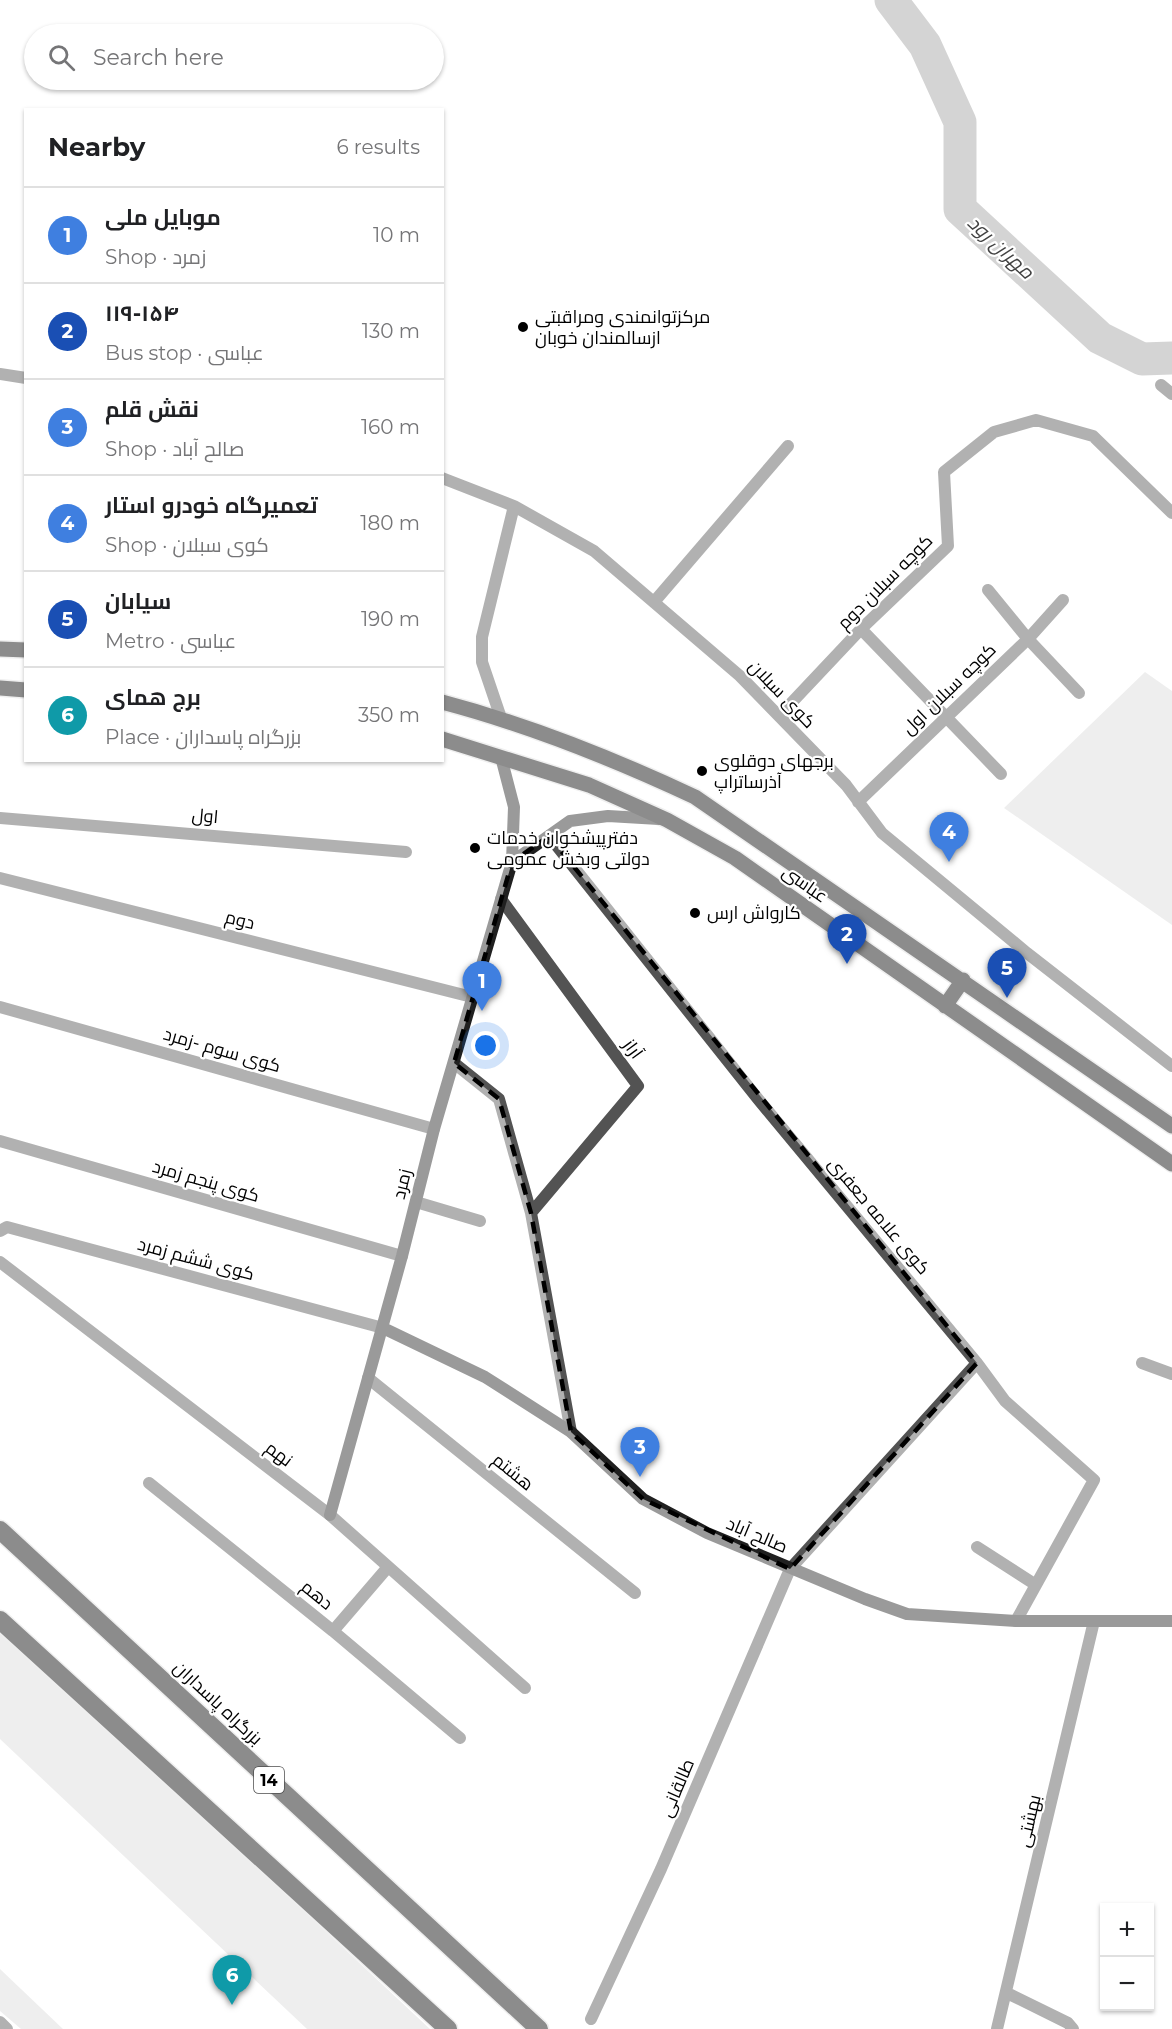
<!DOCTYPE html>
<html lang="en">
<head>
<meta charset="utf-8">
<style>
  body { margin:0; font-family:Montserrat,Cairo,sans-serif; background:#f6f6f6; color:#202124 }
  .controls { position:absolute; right:18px; bottom:18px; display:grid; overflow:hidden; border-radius:0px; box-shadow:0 2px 4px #0004 }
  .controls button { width:54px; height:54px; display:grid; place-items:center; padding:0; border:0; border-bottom:2px solid #e0e0e0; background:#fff; color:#202124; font:30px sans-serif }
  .you { position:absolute; left:486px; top:1046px; width:21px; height:21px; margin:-15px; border:4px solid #fff; border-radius:50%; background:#1a73e8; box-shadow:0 0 0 9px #1a73e833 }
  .badge { display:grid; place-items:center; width:39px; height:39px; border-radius:50%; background:#7c3aed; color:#fff; font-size:20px; font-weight:700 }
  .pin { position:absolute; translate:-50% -50px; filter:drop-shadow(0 2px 3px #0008) }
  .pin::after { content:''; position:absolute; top:32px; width:21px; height:18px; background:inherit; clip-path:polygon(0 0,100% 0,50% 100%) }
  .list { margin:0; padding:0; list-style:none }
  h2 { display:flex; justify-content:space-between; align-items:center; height:78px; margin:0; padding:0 24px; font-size:26px }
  h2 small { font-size:20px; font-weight:400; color:#757577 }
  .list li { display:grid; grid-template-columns:39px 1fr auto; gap:18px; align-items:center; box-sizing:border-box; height:96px; padding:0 24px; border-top:2px solid #e0e0e0 }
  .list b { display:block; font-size:22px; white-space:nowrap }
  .list p { margin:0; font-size:20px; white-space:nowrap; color:#757577 }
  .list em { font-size:20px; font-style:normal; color:#757577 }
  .icon { flex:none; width:33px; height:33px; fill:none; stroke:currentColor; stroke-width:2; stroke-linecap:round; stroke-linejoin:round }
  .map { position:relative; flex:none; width:1172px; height:2029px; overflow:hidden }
  .search { position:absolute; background:#fff; box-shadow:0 2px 4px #0004; left:24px; top:24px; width:420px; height:66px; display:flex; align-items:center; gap:15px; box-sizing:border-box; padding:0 21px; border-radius:33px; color:#757577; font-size:22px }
  .panel { position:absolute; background:#fff; box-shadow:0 2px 4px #0004; left:24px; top:108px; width:420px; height:654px; border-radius:0px }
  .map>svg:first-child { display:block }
  .green { fill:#dadada }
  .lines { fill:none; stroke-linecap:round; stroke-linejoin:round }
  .river { stroke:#a1a1a1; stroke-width:33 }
  .primary-casing { stroke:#dbdbdb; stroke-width:18 }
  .highway-casing { stroke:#dbdbdb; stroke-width:21 }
  .street { stroke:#535353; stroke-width:12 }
  .secondary { stroke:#202020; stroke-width:12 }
  .primary { stroke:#000; stroke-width:15 }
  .highway { stroke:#000; stroke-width:18 }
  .marked { fill:none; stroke:#000; stroke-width:4.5; stroke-dasharray:12 8; stroke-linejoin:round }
  .poi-dot { fill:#000; stroke:#fff; stroke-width:2 }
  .labels { text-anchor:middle; stroke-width:4.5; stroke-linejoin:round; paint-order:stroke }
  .shield { fill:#fff; stroke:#4c4c4c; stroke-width:1.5 }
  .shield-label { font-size:16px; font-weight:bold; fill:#000 }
  .poi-label { font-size:18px; fill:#000; stroke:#fff; text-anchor:start }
  .street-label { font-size:18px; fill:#000; stroke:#fff }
  .water-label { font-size:20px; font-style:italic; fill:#424242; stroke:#fff }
</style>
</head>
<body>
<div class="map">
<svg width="1172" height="2029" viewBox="0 0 1172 2029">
  <rect width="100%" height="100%" fill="#fff"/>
  <path class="green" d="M1145 672 1172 691V925L1004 808Z
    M0 1626 430 2029H307L0 1739Z
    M0 1969 63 2029H21L0 2011Z"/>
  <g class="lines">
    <path class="river" d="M891 0 925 45 960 122V209L1100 338 1142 359 1172 358"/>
    <defs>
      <path id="primary" d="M0 649 26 650
        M0 688 26 690
        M442 702C529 725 614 759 695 797L1172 1126
        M442 739 589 785 667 820 735 858 1172 1164
        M945 1006 963 980"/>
      <path id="highway" d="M0 1530 539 2029
        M0 1620 448 2029"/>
    </defs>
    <use href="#primary" class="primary-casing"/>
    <use href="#highway" class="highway-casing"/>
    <path class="street" d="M0 374 26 378
      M1161 385 1172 394
      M442 478 514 506 594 551 740 676 846 785 882 833 1027 953 1172 1066
      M988 590 1028 639 1079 693
      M654 602 788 446
      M861 629 1001 774
      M779 716 861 629 948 546 944 472 994 432 1036 420 1093 436 1172 513
      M501 718 482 662V637L514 506
      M858 802 1028 639 1063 600
      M0 818 406 852
      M549 836 758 1099 977 1363 1005 1401 1094 1480 1016 1621
      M0 878 472 997
      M501 899 638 1086 531 1213
      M0 1007 434 1129
      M454 1063 499 1099 531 1213 571 1432
      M0 1141 402 1256
      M416 1202 480 1221
      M0 1231 7 1227 383 1328
      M0 1262 330 1515 525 1688
      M1142 1363 1172 1374
      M368 1378 635 1593
      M149 1483 333 1631 460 1738
      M977 1547 1036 1585
      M333 1631 388 1567
      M1007 1993 1068 2023 1073 2029
      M591 2019 661 1869 790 1569 977 1363
      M0 2022 7 2029
      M997 2029 1094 1621"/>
    <path class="secondary" d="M512 862 570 821 608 816 659 819
      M383 1328 485 1377 571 1432 643 1499 707 1533 865 1599 907 1614 1016 1621H1172
      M330 1515 402 1256 434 1129 512 862 514 807 501 757"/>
    <use href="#primary" class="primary"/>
    <use href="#highway" class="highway"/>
  </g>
  <path d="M0 0H1172V2029H0ZM549 836 977 1363 790 1569 643 1499 571 1432 531 1213 499 1099 454 1063 512 862Z" fill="#fff" fill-opacity=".55" fill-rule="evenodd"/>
  <path class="marked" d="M549 836 977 1363 790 1569 643 1499 571 1432 531 1213 499 1099 454 1063 512 862Z"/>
  <g class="poi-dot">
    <circle cx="523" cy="327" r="6"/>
    <circle cx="702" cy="771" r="6"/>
    <circle cx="475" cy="848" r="6"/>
    <circle cx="695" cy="913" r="6"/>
  </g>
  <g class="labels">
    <rect class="shield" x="254" y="1767" width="30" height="26" rx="4.5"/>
    <g class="shield-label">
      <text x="269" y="1786">14</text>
    </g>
    <g class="poi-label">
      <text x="535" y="323">مرکزتوانمندی ومراقبتی<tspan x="535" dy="21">ازسالمندان خوبان</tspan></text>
      <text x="714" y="767">برجهای دوقلوی<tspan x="714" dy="21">آذرساتراپ</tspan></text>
      <text x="487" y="844">دفترپیشخوان خدمات<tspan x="487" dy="21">دولتی وبخش عمومی</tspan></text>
      <text x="707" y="919">کارواش ارس</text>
    </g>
    <g class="street-label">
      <text transform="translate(885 582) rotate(-45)" y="6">کوچه سبلان دوم</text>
      <text transform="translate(949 689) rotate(-44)" y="6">کوچه سبلان اول</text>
      <text transform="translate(782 694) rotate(46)" y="6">کوی سبلان</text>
      <text transform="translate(205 816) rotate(5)" y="6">اول</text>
      <text transform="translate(805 884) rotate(35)" y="6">عباسى</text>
      <text transform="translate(240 920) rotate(14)" y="6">دوم</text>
      <text transform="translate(633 1049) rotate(54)" y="6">آراز</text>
      <text transform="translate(222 1050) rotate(16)" y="6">کوی سوم -زمرد</text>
      <text transform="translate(206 1181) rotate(16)" y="6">کوی پنجم زمرد</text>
      <text transform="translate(402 1184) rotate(-76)" y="6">زمرد</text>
      <text transform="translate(879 1216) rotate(50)" y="6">کوی علامه جعفری</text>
      <text transform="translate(196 1259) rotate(15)" y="6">کوی ششم زمرد</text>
      <text transform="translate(279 1454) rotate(37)" y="6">نهم</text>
      <text transform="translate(513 1472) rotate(39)" y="6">هشتم</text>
      <text transform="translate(757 1535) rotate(23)" y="6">صالح آباد</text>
      <text transform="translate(317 1595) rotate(39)" y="6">دهم</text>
      <text transform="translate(218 1703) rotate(43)" y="6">بزرگراه پاسداران</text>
      <text transform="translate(677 1788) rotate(-67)" y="6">طالقانی</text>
      <text transform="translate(1029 1821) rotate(-77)" y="6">بهشتی</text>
    </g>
    <g class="water-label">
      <text transform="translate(1001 247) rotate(43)" y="7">مهران رود</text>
    </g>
  </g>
</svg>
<div class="controls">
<button>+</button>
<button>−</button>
</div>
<div class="you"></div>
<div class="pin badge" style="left:482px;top:1011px;background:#3f7fe0">1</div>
<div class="pin badge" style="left:847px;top:964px;background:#1a4fb4">2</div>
<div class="pin badge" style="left:640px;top:1477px;background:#3f7fe0">3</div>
<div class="pin badge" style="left:949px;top:862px;background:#3f7fe0">4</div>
<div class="pin badge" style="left:1007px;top:998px;background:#1a4fb4">5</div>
<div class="pin badge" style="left:232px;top:2005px;background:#0f9aa8">6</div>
<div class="search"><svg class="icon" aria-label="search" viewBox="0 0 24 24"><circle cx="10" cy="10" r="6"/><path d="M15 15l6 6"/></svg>Search here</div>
<section class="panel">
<h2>Nearby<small>6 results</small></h2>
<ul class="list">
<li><span class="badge" style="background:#3f7fe0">1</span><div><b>موبایل ملی</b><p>Shop · زمرد</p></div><em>10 m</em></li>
<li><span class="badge" style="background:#1a4fb4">2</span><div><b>۱۱۹-۱۵۴</b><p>Bus stop · عباسى</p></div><em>130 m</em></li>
<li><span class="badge" style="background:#3f7fe0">3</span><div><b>نقش قلم</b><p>Shop · صالح آباد</p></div><em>160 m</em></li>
<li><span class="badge" style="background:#3f7fe0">4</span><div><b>تعمیرگاه خودرو استار</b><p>Shop · کوی سبلان</p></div><em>180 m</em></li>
<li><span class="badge" style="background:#1a4fb4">5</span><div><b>سیابان</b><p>Metro · عباسى</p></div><em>190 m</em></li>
<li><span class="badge" style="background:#0f9aa8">6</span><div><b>برج همای</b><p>Place · بزرگراه پاسداران</p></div><em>350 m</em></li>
</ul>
</section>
</div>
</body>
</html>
